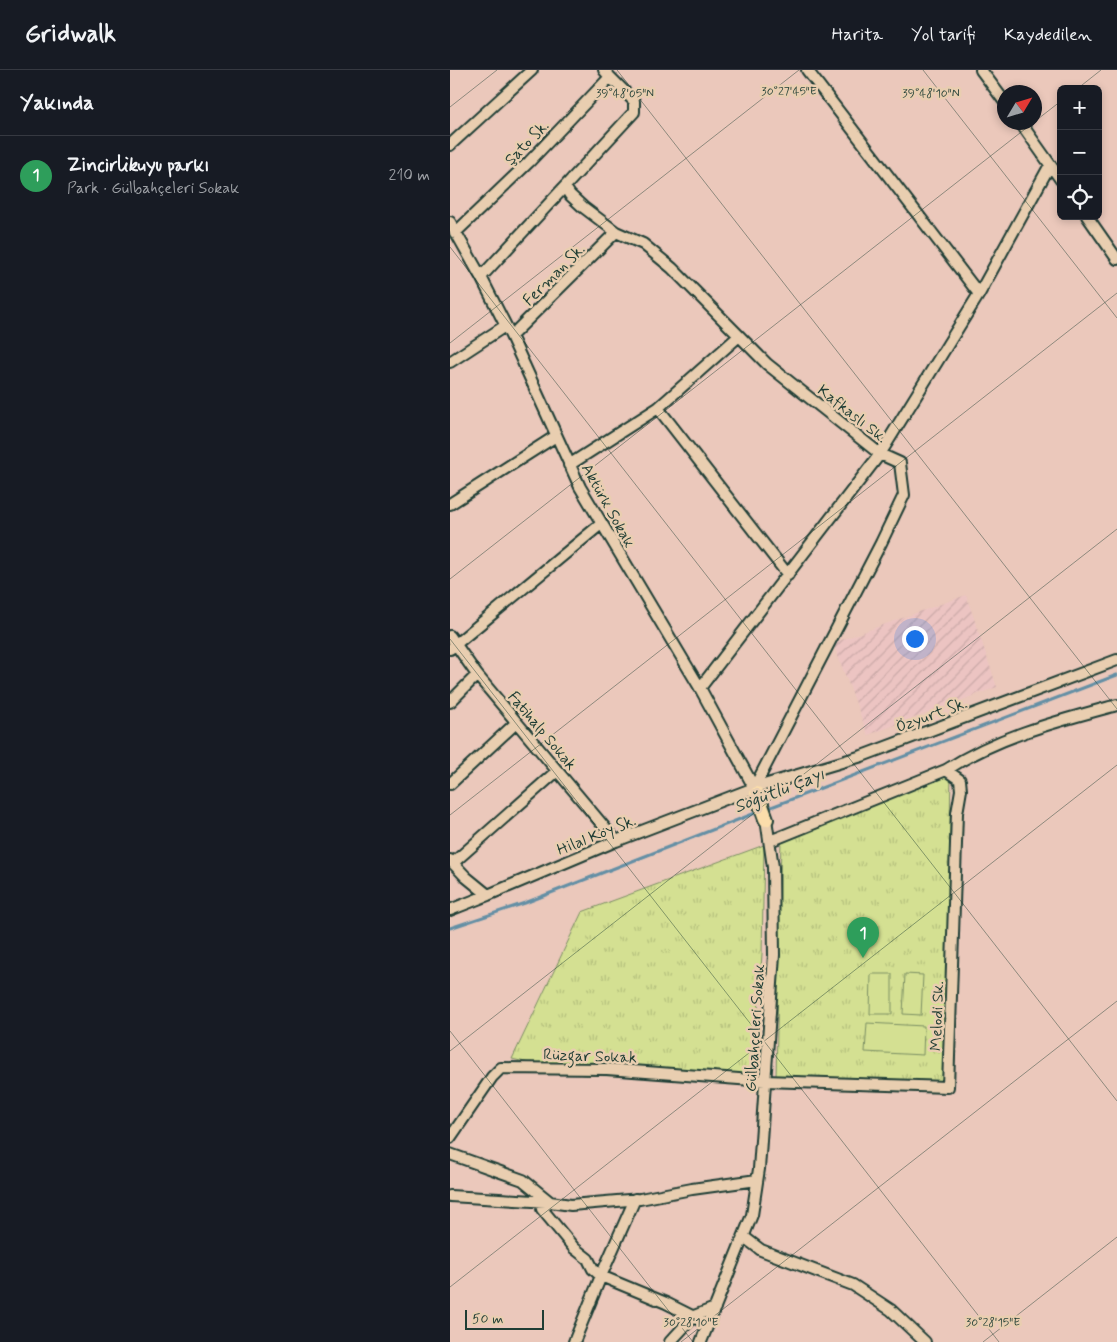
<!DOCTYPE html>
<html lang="tr">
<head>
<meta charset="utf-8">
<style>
  body { margin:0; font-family:Mynerve,sans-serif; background:#242831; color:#f1f3f6 }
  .controls { position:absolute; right:15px; top:15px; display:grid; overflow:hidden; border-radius:8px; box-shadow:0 2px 8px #0003 }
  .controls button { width:45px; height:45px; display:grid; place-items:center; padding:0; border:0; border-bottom:1px solid #363941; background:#171b24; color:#f1f3f6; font:25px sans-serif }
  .compass { position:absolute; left:547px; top:15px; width:45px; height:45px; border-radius:50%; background:#171b24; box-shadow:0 2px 8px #0003; rotate:52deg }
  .scale { position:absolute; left:15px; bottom:12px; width:79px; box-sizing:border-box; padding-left:5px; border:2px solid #1f3d34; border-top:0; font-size:14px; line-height:18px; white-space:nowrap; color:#1f3d34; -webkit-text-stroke:4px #e9ceb0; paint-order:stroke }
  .you { position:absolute; left:464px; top:568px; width:18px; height:18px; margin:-12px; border:4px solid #fff; border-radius:50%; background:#1a73e8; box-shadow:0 0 0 8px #1a73e833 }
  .badge { display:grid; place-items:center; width:32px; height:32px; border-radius:50%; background:#0b8043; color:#fff; font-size:16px; font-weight:700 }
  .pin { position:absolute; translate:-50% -41px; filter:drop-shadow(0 1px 2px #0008) }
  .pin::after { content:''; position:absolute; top:26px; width:18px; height:15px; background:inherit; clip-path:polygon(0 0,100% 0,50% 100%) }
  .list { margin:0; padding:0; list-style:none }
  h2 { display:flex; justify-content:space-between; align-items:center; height:65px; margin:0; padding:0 20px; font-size:21px }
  h2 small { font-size:16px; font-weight:400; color:#9ea1a6 }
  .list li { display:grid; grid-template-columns:32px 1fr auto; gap:15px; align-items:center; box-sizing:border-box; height:80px; padding:0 20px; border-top:1px solid #363941 }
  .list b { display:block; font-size:19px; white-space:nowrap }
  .list p { margin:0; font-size:16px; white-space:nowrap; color:#9ea1a6 }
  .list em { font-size:16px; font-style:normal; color:#9ea1a6 }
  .icon { flex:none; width:28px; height:28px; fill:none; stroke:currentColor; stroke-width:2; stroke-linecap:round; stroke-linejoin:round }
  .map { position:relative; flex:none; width:667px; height:1272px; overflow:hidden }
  header { display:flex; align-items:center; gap:30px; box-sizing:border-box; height:70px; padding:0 25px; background:#171b24; border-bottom:1px solid #363941 }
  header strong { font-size:24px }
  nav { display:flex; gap:28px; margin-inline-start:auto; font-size:18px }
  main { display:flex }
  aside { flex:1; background:#171b24 }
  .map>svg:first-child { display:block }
  .industrial { fill:url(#industrial-furrows) }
  .park { fill:url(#park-tufts); stroke:#7a8e63 }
  .pitch { fill:#d4e092; stroke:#7a8e63 }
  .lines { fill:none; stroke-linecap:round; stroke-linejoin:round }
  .stream { stroke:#648fa5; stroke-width:3 }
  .minor-casing { stroke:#1f3d34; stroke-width:14 }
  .major-casing { stroke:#1f3d34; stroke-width:18 }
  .minor { stroke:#e9ceb0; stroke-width:10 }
  .major { stroke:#fbddab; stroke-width:14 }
  .ticks { fill:none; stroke:#1f3d34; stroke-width:1; stroke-opacity:0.45 }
  .labels { text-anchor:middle; stroke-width:5; stroke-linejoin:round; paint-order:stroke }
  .street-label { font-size:16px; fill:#1f3d34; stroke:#e9ceb0 }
  .water-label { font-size:18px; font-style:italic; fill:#25443d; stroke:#e9ceb0 }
  .ticks-label { font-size:12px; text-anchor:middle; fill:#1f3d34; stroke:#e9ceb0; stroke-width:5; stroke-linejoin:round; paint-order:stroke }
</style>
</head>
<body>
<header>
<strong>Gridwalk</strong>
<nav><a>Harita</a><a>Yol tarifi</a><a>Kaydedilen</a></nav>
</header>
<main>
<aside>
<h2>Yakında<small></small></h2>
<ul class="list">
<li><span class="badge" style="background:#2e9e5b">1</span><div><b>Zincirlikuyu parkı</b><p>Park · Gülbahçeleri Sokak</p></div><em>210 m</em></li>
</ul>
</aside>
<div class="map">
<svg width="667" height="1272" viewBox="0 0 667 1272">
  <defs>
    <pattern id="industrial-furrows" width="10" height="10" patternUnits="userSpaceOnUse" patternTransform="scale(1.25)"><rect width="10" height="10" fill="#ecc4c2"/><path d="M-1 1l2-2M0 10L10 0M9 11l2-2" fill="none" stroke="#caa9a7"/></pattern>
    <pattern id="park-tufts" width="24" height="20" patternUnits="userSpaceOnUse" patternTransform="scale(1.25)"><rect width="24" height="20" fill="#d4e092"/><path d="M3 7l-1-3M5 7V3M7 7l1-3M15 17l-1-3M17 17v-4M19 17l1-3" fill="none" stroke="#b6c17e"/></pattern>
  </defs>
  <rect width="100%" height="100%" fill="#ebc8bb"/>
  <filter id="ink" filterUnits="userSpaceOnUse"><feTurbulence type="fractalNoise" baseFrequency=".02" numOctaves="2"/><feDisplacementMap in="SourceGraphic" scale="10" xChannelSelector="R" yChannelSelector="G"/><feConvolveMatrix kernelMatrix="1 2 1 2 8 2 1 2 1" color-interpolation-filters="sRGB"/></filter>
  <g filter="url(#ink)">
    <path class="industrial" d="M516 525 547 617 418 665 383 573Z"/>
    <path class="park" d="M501 703 495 1014 326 1008 331 769Z
      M314 775 312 884 303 1010 133 1005 62 989 132 842Z"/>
    <path class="pitch" d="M421 904H442V944H420Z
      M455 904 473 905 471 945 453 944Z
      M417 953 474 956 473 985 415 982Z"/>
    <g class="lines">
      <path class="stream" d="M316 739 667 605
        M0 858 75 833 308 742"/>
      <defs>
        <path id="minor" d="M357 0 529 224
          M531 0 554 31
          M570 52 611 110
          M0 75 82 0
          M115 117 120 125 133 137 166 162 193 174 222 198 317 294 430 384 450 393 454 425 431 473 304 718
          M637 146 667 189
          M0 152 31 207 61 266 130 417 250 618 307 723
          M5 163 79 92 160 7 154 0
          M31 207 184 42V31L160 7
          M61 266 166 162
          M0 292 55 256
          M208 338 338 505
          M119 395 208 338 289 266
          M0 434 106 366
          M0 566 27 605 166 771
          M0 579 151 454
          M250 618 430 384 529 224 600 95
          M0 632 27 605
          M496 700C548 666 608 651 667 635
          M0 714 66 653
          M0 790 16 807 38 825
          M3 793 107 701
          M0 840 38 825 166 771 304 718 412 686 667 590
          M0 1068 42 1007 51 998 157 999 315 1011 498 1017 507 743 511 720 510 710 496 700 320 771
          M0 1084 73 1110 100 1132 121 1135 190 1129 242 1119 307 1110
          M0 1126 100 1132 92 1139 124 1178 138 1189 143 1199 151 1206 216 1233 258 1254
          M294 1167 311 1180 403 1215 441 1240 475 1272
          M124 1272 151 1206 185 1129
          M220 1272 244 1246 265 1238
          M251 1272 302 1145 309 1099 324 885 323 797 316 749"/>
        <path id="major" d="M307 724 316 749"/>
      </defs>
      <use href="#minor" class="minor-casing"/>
      <use href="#major" class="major-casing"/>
      <use href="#minor" class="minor"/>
      <use href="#major" class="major"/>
    </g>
  </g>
  <path class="ticks" d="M167 0 667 639M473 0 667 248M627 19 651 0M0 37 47 0M584 52 611 31M0 177 667 1031M0 273 349 0M0 509 584 52M0 569 549 1272M0 745 667 223M0 961 243 1272M0 981 667 459M0 1217 667 695M231 1272 667 931M533 1272 667 1167"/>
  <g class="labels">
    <g class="street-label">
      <text transform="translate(76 72) rotate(-46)" y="6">Şato Sk.</text>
      <text transform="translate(103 204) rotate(-45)" y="6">Ferman Sk.</text>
      <text transform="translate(403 343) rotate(38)" y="6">Kafkaslı Sk.</text>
      <text transform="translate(159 435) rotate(61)" y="6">Aktürk Sokak</text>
      <text transform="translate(481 644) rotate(-20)" y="6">Özyurt Sk.</text>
      <text transform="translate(93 660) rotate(50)" y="6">Fatihalp Sokak</text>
      <text transform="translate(146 764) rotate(-22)" y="6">Hilal Köy Sk.</text>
      <text transform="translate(486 946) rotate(-88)" y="6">Melodi Sk.</text>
      <text transform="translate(304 958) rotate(-86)" y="6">Gülbahçeleri Sokak</text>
      <text transform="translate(140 985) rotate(2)" y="6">Rüzgar Sokak</text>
    </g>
    <g class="water-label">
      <text transform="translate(329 720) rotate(-21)" y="6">Söğütlü Çayı</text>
    </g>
  </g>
  <g class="ticks-label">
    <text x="339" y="25">30°27'45"E</text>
    <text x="481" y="27">39°48'10"N</text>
    <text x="175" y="27">39°48'05"N</text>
    <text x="241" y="1256">30°28'10"E</text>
    <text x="543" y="1256">30°28'15"E</text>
  </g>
</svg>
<div class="controls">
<button>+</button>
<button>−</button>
<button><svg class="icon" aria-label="locate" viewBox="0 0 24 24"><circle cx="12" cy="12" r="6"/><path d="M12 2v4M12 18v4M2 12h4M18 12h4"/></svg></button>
</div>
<svg class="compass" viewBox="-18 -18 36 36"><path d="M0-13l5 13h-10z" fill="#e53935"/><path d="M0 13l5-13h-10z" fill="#9ea1a6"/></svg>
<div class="scale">50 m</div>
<div class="you"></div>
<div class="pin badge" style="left:413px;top:888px;background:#2e9e5b">1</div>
</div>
</main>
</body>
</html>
